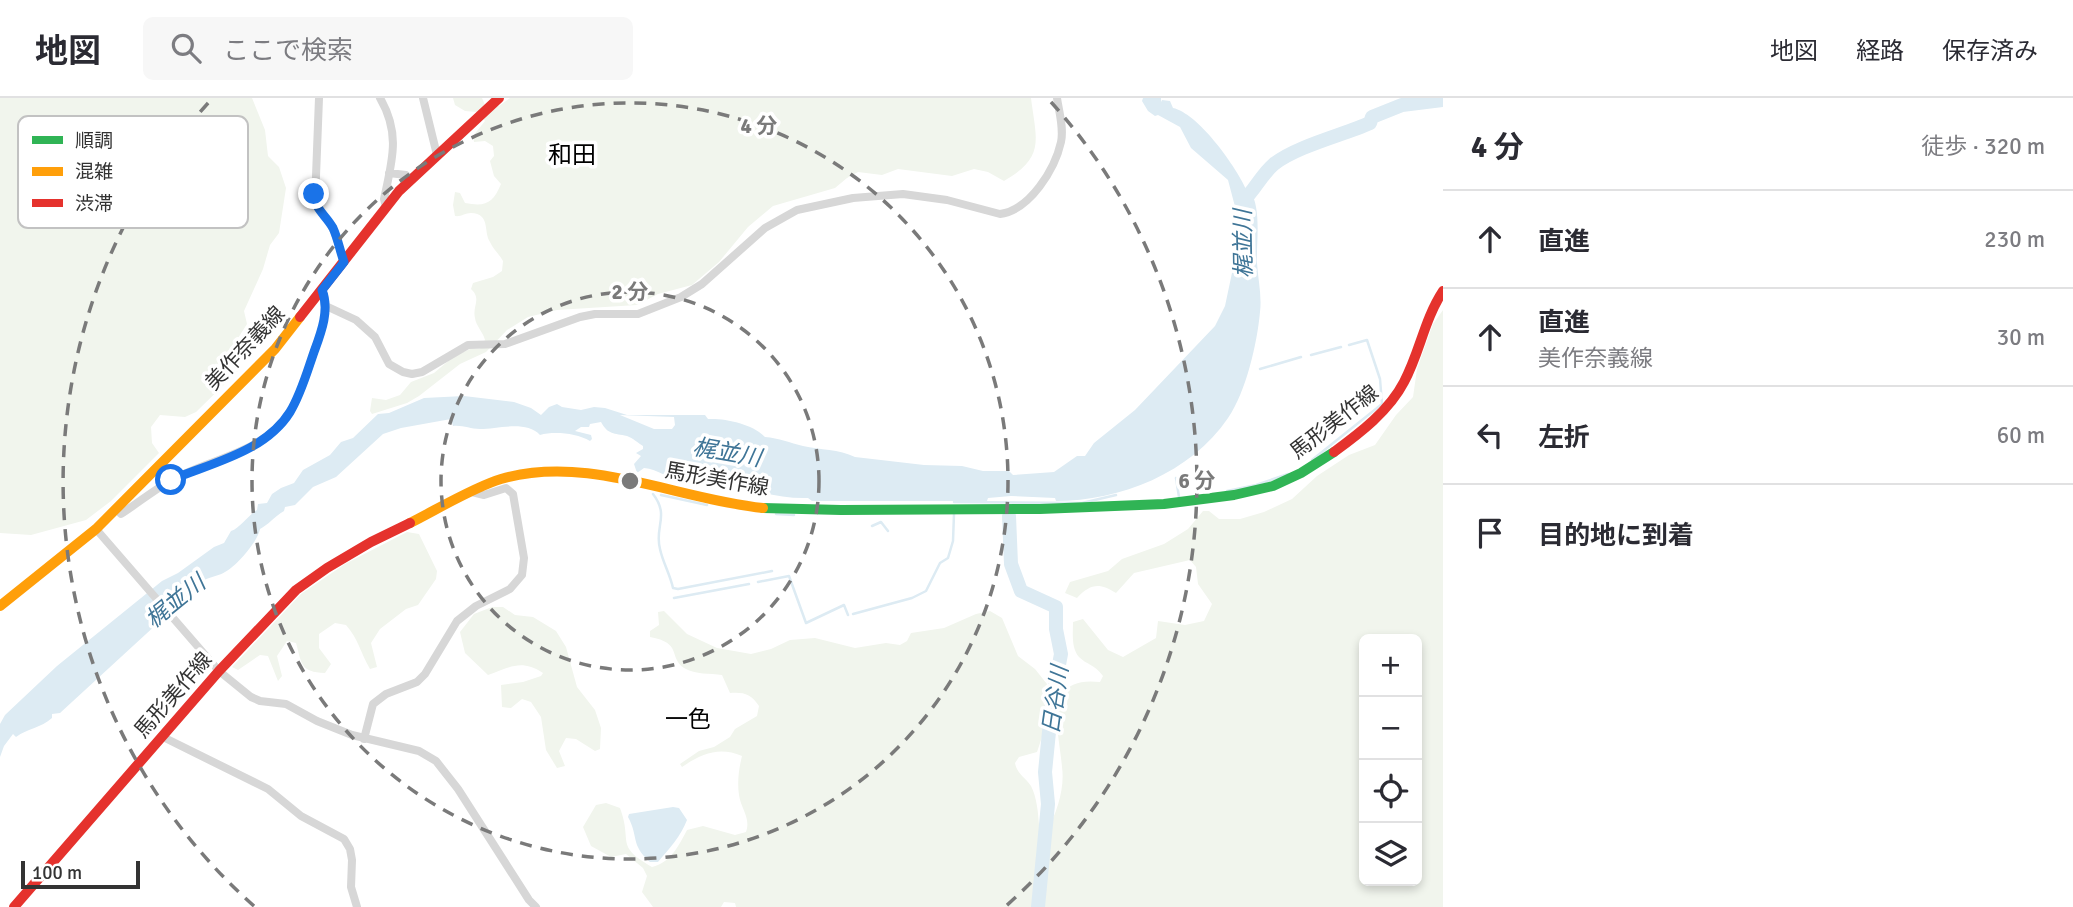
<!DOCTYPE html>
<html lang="ja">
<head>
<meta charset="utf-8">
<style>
  body { margin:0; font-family:Signika,"Noto Sans JP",sans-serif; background:#f7f7f7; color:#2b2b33 }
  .controls { position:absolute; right:21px; bottom:21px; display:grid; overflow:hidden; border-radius:10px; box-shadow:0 4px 10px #0003 }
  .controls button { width:63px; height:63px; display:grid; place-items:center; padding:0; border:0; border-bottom:2px solid #e1e1e2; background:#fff; color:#2b2b33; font:35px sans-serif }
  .scale { position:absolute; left:21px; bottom:18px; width:119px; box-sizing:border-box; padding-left:7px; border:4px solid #333; border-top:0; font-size:19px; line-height:24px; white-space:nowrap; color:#333; -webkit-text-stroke:5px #fff; paint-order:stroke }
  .stop { position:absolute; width:21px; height:21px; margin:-16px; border:5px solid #1a73e8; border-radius:50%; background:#fff }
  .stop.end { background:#1a73e8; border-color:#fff; box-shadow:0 2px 7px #0008 }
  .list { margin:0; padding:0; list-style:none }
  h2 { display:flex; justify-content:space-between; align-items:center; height:91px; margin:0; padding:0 28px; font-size:30px }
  h2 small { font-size:23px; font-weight:400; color:#7c7c81 }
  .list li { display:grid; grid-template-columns:46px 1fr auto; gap:21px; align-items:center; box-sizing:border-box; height:98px; padding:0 28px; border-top:2px solid #e1e1e2 }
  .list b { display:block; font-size:26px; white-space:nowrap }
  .list p { margin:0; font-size:23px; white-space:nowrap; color:#7c7c81 }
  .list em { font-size:23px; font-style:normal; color:#7c7c81 }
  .icon { flex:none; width:38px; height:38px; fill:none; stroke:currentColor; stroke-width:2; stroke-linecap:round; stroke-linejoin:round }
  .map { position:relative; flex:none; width:1443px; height:809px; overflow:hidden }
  header { display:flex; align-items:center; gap:42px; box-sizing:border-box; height:98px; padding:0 35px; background:#fff; border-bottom:2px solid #e1e1e2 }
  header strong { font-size:33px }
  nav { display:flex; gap:38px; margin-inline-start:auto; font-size:24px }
  .search { width:490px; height:63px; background:#f7f7f7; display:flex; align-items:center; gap:18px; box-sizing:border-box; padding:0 24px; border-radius:10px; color:#7c7c81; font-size:26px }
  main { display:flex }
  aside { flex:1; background:#fff }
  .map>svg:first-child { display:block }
  .green { fill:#f1f5ed; fill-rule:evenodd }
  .water { fill:#ddebf3; fill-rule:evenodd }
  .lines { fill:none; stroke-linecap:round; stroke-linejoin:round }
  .stream { stroke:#ddebf3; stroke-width:2.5 }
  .river { stroke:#ddebf3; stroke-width:14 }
  .street { stroke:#d7d7d7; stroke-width:8 }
  .fast { stroke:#30b455; stroke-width:10 }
  .slow { stroke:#ff9f0a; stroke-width:10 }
  .jam { stroke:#e5322d; stroke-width:10 }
  .route { stroke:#1a73e8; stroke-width:9 }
  .ring { fill:none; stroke:#7a7a7a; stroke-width:3.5; stroke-dasharray:12 9 }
  .labels { text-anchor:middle; stroke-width:7; stroke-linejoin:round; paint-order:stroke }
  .street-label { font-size:21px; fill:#333; stroke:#fff }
  .water-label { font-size:23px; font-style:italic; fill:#3f7597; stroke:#fff }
  .neighbourhood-label { font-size:23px; fill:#000; stroke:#fff }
  .quarter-label { font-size:24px; fill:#000; stroke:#fff }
  .key { fill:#fff; stroke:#c2c2c2; stroke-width:2 }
  .key-label { font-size:19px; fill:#333 }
  .centre { fill:#7a7a7a; stroke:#fff; stroke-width:3.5 }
  .ring-label { font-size:21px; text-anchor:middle; font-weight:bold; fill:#7a7a7a; stroke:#fff; stroke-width:7; stroke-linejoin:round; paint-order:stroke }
</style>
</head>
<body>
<header>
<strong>地図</strong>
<div class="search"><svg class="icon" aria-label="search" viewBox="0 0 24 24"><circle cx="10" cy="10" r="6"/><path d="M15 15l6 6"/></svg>ここで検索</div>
<nav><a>地図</a><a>経路</a><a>保存済み</a></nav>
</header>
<main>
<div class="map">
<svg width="1443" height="809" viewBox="0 0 1443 809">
  <rect width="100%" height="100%" fill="#fff"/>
  <path class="green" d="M0 0H252L265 32 268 58 279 69 286 90 279 135 270 147 263 171 244 213 247 226 233 248 231 259 238 273 196 314 185 319 160 317 151 329 152 345 159 355 111 403 86 422 31 437 0 435Z
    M453 0H482L485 7 499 8 510 0H1031C1036 41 1046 59 1004 83L988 74 974 71 952 78 898 71 882 77 858 74 847 80 835 90 773 108 748 129 719 164 692 187 658 196 637 207 557 212 528 219 507 232 486 254 460 266 419 298 407 305 372 316 370 313 372 300 386 302 400 297 411 284 434 275 453 259 470 251H480L485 242C483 234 476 228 475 220 472 208 482 201 471 191L473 185 493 179 502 173 503 163C499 156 493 151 490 144 483 133 491 116 471 115 465 115 461 119 455 118L453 107 455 94 460 95 465 105C486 109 493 105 501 86L494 78 490 63 494 58 493 48 485 43 474 44 473 38 485 23 477 14 465 13 455 7Z
    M1443 212V809H736L735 805 724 804 721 809H653L642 794 647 778 643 770 626 756 611 759 591 748 583 729 596 707 606 705 620 710C633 745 614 747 652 769 671 764 678 749 687 732L703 728 735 737 746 734C751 720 741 711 739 697 737 684 739 670 742 658 719 648 701 656 682 669L680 666 699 653 714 649 730 639 735 631 757 618 759 608C751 596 744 594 730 595L722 577C710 575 696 577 684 570 668 559 683 545 650 539V533L659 527 658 514 664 513 687 536 717 550 751 556 771 551 790 542 815 540 855 550 886 545 900 547 907 543 911 535 944 530 976 516 990 513 1002 520 1018 558 1035 571 1047 586 1049 596 1043 636 1037 654 1019 659 1015 665C1017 676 1025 679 1031 688 1037 700 1038 714 1039 727L1047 733C1057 714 1065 690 1062 669 1059 633 1041 577 1100 584L1103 578C1094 566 1087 567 1079 559 1071 550 1073 535 1073 524L1083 521 1108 552 1123 559 1156 540 1158 523 1185 527 1204 523 1212 506 1198 486 1196 469 1190 462 1134 475 1116 495C1100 485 1091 485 1077 500L1065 495 1070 484 1108 473 1122 461 1164 446 1188 431 1203 413H1209L1219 421H1240L1264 414 1292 401 1317 378 1349 357 1375 347 1396 317 1413 299 1417 271 1433 226ZM1364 541H1417V783H1364Z
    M407 434 419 436 437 473 436 481 418 507 406 511 380 531 371 545 377 569 370 571C360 554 359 542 346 527L335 525 319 536V550L331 566 325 575C300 574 302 566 296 545L287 543 277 558 282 578 278 583 268 558 260 557 238 572 232 569 301 496 345 466Z
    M492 509H503L515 517 533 519 556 533 566 549 577 589 595 612 601 630 600 651 595 653 576 641 566 640 559 653 565 668 557 670 546 652 541 619 531 604 522 601 511 610 502 609 501 587 523 584 541 578 543 575C521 561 511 569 488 577L465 555 460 534 474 516Z"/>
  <path class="water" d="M1143 0H1161V4L1162 2 1170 3 1173 10C1197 15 1234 65 1246 91L1250 92C1262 112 1256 144 1257 165 1258 181 1262 198 1260 214 1257 246 1246 294 1228 320 1191 375 1120 403 1056 403L1055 400 1011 398 988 400 987 403H812L808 400C780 401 755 392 727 388 713 385 698 388 684 385 669 381 658 371 644 370L637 375 634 366 641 358 636 355 643 351V348C638 345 633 340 627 338 614 335 608 337 601 324L590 326 589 329H581L575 333 591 337 592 341 590 343C576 335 554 333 540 337 526 322 498 331 480 331 470 331 463 327 453 328L451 321 401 330 383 336 336 379 313 389 295 407 285 409 284 413C274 419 268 427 260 431 258 443 237 468 225 474 214 481 198 478 196 495L164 522 158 525 60 615 52 616V620C41 630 28 630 16 639L13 636 4 648 0 659V626L5 617 57 568 162 483 178 475 214 449 224 445 231 433C240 430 247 418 257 412L258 406 267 405 272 396 281 390 294 385 303 372 330 357 341 344 353 340 378 316 389 315 424 300 464 298 514 304 531 310 541 317 549 309 557 306 562 309 581 312 594 309 605 310 627 317H705L708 321C725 320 753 326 765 339 779 340 790 345 803 348 820 352 839 351 855 359L924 367 962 368 983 373H1009L1013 377 1054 374 1077 358H1085L1094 345 1135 312 1215 228 1225 208 1236 156 1232 131 1239 141 1238 120 1228 82 1191 50 1180 29 1158 17 1155 18 1148 13 1142 3ZM620 317 674 319 675 327 672 331H654Z
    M673 709 679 710 687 722C681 738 669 751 658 764H650C630 746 639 739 628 719L629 716Z"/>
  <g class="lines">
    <path class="stream" d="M1311 257 1341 249
      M1260 271 1301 259
      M1312 362 1382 306 1380 281 1367 242 1349 247
      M1176 380 1179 399
      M1227 393 1256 387 1288 376
      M653 396C670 418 654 429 660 451 663 465 670 476 673 490L678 491 772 473
      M661 397 707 407
      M954 404 1082 405 1116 397
      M776 416 794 417
      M872 428 881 424 888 433
      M758 484 789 478 806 525 844 507 848 517
      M674 500 749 486
      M853 516 912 500 926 493 940 465 948 460 953 443 954 416"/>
    <path class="river" d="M1243 103C1255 92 1261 77 1274 66 1297 48 1343 37 1370 25L1372 19 1402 7 1443 2
      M1009 418 1011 466 1021 493 1056 509V531L1061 556 1052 604 1045 674 1048 706 1038 809"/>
    <path class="street" d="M319 0 315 104C318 113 324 116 329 124 337 135 339 151 344 164
      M380 0C401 36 392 63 384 101L386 109
      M423 0 437 57
      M389 75 406 77 411 81
      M326 208 356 222 375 239 389 266 403 274 412 276 422 274 468 247 505 246 580 219 595 216H638L681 199 702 186 765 130 797 112 853 100 903 96 947 102 1000 116C1030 112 1055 71 1061 44 1064 30 1059 14 1057 0
      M116 411 121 416C138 405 154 392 170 383 210 360 263 356 290 314 301 296 307 274 314 254 321 235 330 212 322 192
      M96 431 219 573 251 599 260 603 286 606 317 623 352 637 419 653 436 663 458 691 529 802 536 809
      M163 639 268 691 301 718 344 741 350 751 352 762 351 789 357 809
      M364 641 373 606 386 596 417 584 425 576 457 523 476 508 510 491 522 477 524 460 513 396 506 390 484 397 472 394"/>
    <path class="fast" d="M763 410 841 412 1040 411 1164 406 1234 397 1273 388 1301 375 1334 354"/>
    <path class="slow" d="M410 425C436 412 474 389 501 381 588 356 676 401 763 410
      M0 508 96 431 275 251 300 219"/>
    <path class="jam" d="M300 219 399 93 499 0
      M1334 354C1360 335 1389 313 1404 284 1420 254 1424 222 1443 193
      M14 809 219 573 296 492 327 470 371 444 410 425"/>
  </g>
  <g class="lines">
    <path class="route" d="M171 382C211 365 265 354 290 314 301 296 307 274 314 254 321 235 330 212 322 192L344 164C340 153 338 141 333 130 326 117 315 112 314 96"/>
  </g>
  <g class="ring">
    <circle cx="630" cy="383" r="189"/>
    <circle cx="630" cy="383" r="378"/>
    <path d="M254 808A567 567 0 0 1 209 4M1051 4A567 567 0 0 1 1006 808"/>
  </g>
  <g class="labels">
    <g class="street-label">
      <text transform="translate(245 250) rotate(-47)" y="7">美作奈義線</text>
      <text transform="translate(1334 324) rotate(-38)" y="7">馬形美作線</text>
      <text transform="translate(717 381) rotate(10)" y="7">馬形美作線</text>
      <text transform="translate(173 597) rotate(-49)" y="7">馬形美作線</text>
    </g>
    <g class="water-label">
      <text transform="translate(1243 146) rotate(-91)" y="8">梶並川</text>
      <text transform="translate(727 354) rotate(10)" y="8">梶並川</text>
      <text transform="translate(175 503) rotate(-39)" y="8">梶並川</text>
      <text transform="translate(1055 602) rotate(-82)" y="8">日谷川</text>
    </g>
    <g class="neighbourhood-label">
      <text x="688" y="629">一色</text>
    </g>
    <g class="quarter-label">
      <text x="572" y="65">和田</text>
    </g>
  </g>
  <rect x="18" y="18" width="230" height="112" rx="10" class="key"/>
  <rect x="32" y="38" width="31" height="8" fill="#30b455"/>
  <rect x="32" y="69" width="31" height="9" fill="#ff9f0a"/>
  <rect x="32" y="101" width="31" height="8" fill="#e5322d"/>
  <g class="key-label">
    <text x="75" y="49">順調</text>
    <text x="75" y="80">混雑</text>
    <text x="75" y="112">渋滞</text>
  </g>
  <circle cx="630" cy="383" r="10" class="centre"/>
  <g class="ring-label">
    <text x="759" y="35">4 分</text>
    <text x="630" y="201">2 分</text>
    <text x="1197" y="390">6 分</text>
  </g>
</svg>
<div class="controls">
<button>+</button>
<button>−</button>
<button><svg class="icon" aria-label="locate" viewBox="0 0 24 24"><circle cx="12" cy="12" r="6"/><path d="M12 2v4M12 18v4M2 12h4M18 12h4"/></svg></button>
<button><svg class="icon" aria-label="layers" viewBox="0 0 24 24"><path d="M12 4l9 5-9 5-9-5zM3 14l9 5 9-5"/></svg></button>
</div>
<div class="scale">100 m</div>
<div class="stop" style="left:171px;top:382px"></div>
<div class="stop end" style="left:314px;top:96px"></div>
</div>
<aside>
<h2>4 分<small>徒歩 · 320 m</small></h2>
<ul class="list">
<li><svg class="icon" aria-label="ahead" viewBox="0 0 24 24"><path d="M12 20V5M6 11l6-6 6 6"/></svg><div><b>直進</b></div><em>230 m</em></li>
<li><svg class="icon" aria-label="ahead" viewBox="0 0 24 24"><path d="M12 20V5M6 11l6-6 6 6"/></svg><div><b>直進</b><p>美作奈義線</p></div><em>30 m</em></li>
<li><svg class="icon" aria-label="left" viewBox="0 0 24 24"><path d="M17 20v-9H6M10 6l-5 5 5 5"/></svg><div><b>左折</b></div><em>60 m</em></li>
<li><svg class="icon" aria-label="arrive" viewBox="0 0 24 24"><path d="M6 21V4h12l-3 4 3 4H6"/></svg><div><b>目的地に到着</b></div></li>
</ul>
</aside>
</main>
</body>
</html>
